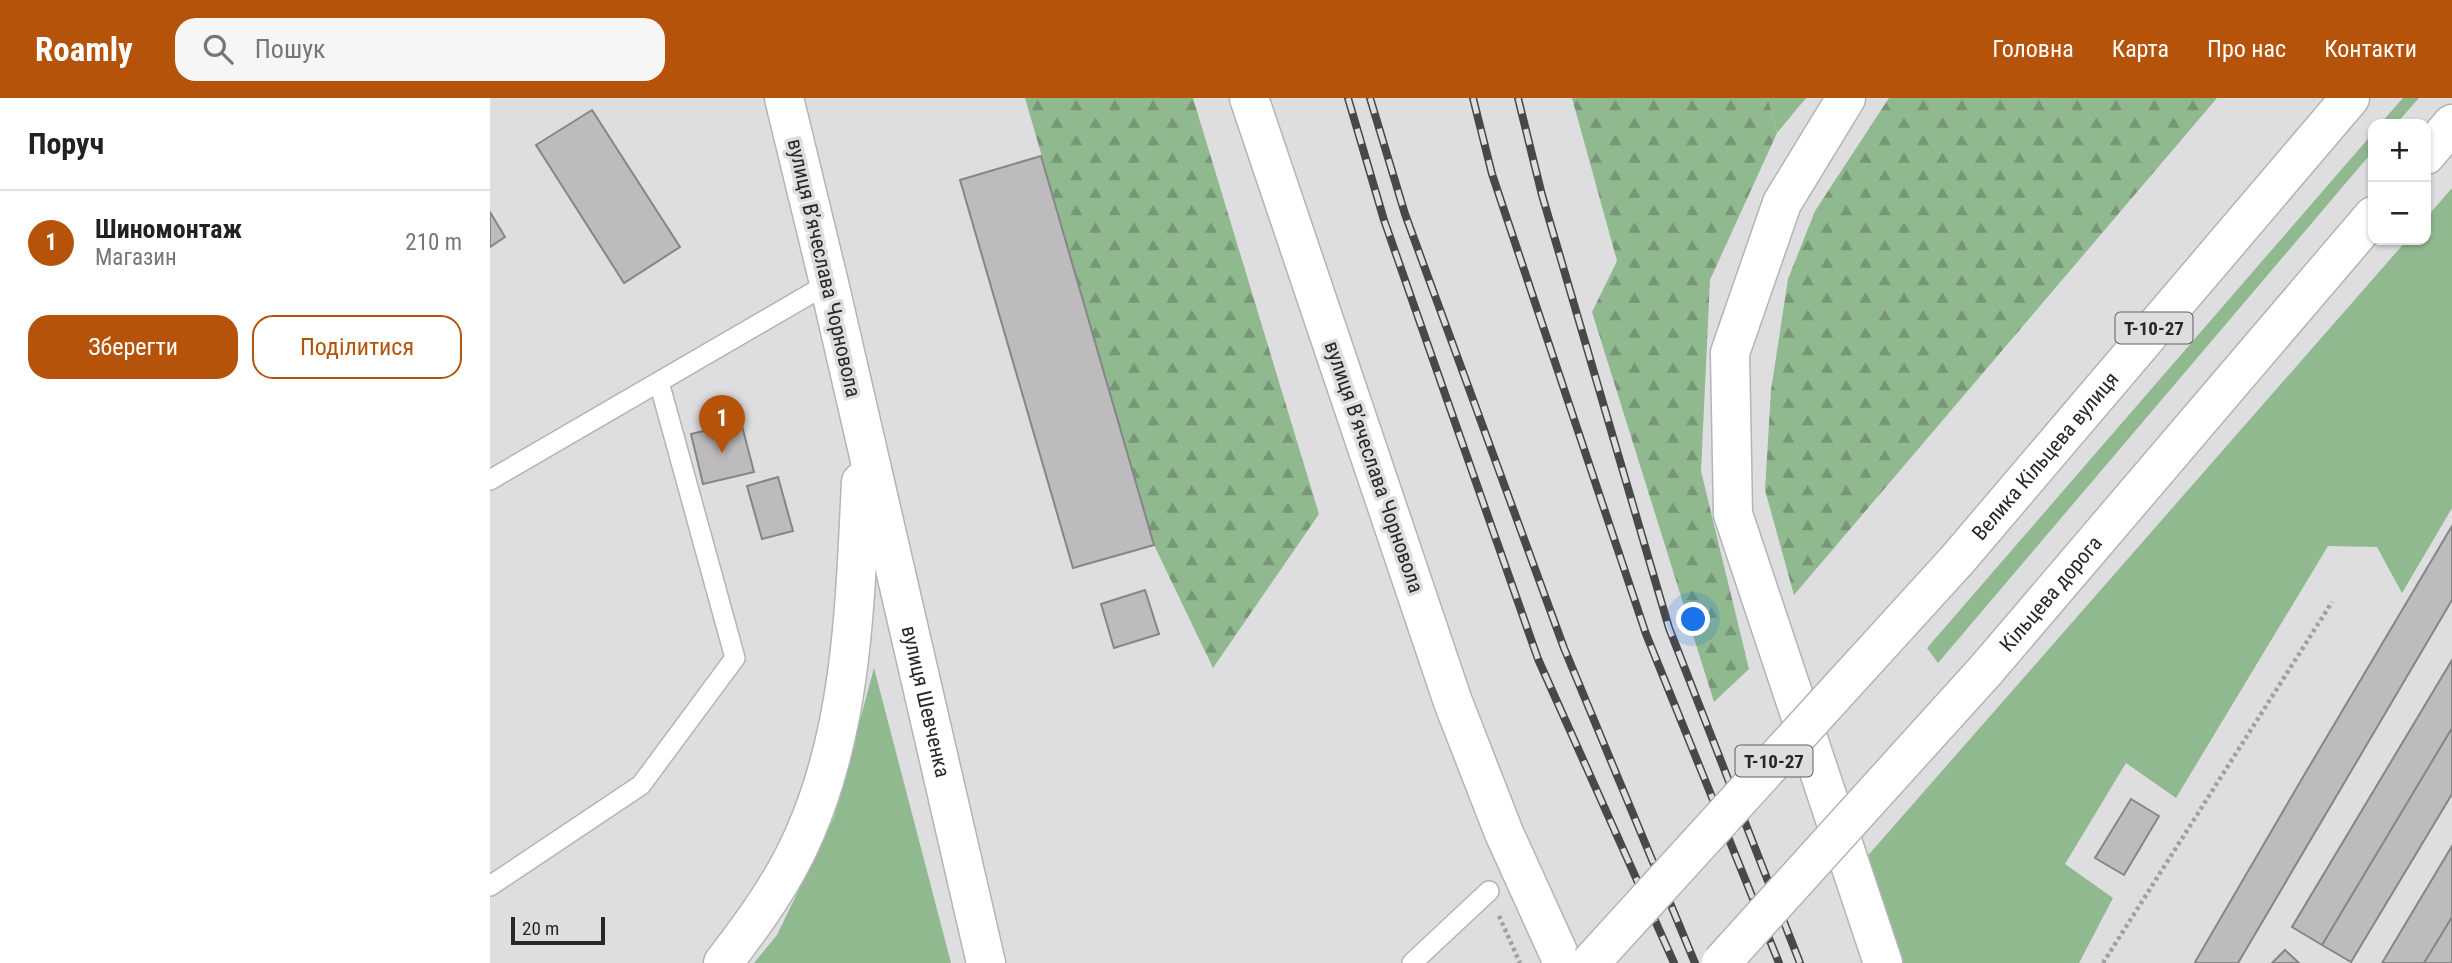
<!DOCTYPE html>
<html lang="uk">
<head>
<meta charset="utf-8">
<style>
  body { margin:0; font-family:"Roboto Condensed",sans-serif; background:#f6f6f6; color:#222 }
  .controls { position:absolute; right:21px; top:21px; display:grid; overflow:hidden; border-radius:14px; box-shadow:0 2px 5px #0004 }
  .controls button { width:63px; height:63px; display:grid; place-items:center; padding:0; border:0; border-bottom:2px solid #e0e0e0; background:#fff; color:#222; font:35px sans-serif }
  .scale { position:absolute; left:21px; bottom:18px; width:94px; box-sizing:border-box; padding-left:7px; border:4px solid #282829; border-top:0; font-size:19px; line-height:24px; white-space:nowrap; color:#282829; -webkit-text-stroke:5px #dedee1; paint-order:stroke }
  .you { position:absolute; left:1204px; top:522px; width:24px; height:24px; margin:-18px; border:5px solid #fff; border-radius:50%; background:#1a73e8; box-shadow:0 0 0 10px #1a73e833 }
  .badge { display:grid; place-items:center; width:46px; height:46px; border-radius:50%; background:#b45309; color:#fff; font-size:23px; font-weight:700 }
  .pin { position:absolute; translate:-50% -58px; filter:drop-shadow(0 2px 4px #0008) }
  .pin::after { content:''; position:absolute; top:37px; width:24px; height:21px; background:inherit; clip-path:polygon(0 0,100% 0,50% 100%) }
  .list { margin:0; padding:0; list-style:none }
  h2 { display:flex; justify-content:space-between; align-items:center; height:91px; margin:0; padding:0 28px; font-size:30px }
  h2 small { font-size:23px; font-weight:400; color:#767676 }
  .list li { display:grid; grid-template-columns:46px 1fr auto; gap:21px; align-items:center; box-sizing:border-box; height:105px; padding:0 28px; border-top:2px solid #e0e0e0 }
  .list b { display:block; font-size:26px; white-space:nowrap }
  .list p { margin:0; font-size:23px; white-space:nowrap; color:#767676 }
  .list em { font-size:23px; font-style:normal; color:#767676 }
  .actions { display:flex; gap:14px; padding:21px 28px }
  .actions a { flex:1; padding:16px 0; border:2px solid #b45309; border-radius:21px; text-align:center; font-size:24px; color:#b45309 }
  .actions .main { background:#b45309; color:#fff }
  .icon { flex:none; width:38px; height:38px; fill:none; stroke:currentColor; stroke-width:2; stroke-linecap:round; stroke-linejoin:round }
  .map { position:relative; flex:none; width:1962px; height:865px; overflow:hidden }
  header { display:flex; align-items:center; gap:42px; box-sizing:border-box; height:98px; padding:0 35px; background:#b45309; color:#fff }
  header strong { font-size:33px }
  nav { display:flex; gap:38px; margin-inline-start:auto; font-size:24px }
  .search { width:490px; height:63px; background:#f6f6f6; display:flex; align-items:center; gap:18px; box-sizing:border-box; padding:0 24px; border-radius:21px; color:#767676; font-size:26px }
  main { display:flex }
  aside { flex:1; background:#fff }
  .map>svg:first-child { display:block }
  .green { fill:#90b98f }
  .forest { fill:url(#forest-firs) }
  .building { fill:#bdbbbd; stroke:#878587; stroke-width:2 }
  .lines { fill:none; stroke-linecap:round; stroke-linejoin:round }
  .service-casing { stroke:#b4b4b7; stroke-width:22 }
  .primary-casing { stroke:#b4b4b7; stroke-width:41 }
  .trunk-casing { stroke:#b4b4b7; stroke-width:41 }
  .path { stroke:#a0a0a2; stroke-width:4.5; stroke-dasharray:3.5 3.5; stroke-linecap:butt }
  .service { stroke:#fff; stroke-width:19 }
  .primary { stroke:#fff; stroke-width:38 }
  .trunk { stroke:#fff; stroke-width:38 }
  .rail-casing { stroke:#48484a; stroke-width:8 }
  .rail { stroke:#dedee1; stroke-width:5; stroke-dasharray:16; stroke-linecap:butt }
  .trunk-bridge-casing { stroke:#b4b4b7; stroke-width:41; stroke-linecap:butt }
  .trunk-bridge { stroke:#fff; stroke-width:38 }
  .labels { text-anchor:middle; stroke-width:7; stroke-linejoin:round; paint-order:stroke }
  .shield { fill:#dedee1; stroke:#5f5f60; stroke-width:2 }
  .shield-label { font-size:19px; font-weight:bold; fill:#282829 }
  .street-label { font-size:21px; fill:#282829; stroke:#dedee1 }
</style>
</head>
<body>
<header>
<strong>Roamly</strong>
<div class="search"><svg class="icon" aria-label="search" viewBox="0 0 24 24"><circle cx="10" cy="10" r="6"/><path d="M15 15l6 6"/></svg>Пошук</div>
<nav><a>Головна</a><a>Карта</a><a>Про нас</a><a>Контакти</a></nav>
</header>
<main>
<aside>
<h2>Поруч<small></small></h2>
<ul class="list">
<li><span class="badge">1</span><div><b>Шиномонтаж</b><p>Магазин</p></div><em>210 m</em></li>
</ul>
<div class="actions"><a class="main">Зберегти</a><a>Поділитися</a></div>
</aside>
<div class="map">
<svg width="1962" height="865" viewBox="0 0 1962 865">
  <defs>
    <pattern id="forest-firs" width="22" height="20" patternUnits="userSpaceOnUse" patternTransform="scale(1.75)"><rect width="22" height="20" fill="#90b98f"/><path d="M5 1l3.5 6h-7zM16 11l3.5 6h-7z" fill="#769675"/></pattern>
  </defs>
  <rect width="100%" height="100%" fill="#dedee1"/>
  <path class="green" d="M1278 0H1316L1287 35Z
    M1913 0H1929L1906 26H1890Z
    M1883 35V53L1448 565 1437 550Z
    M1962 90V410L1912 495 1887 449 1838 448 1686 700 1636 665 1575 766 1623 800 1589 865H1410L1374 762 1917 142H1936V120Z
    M384 570 461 865H264L287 837 344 719Z"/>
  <path class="forest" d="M535 0H703L829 416 723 570 664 447Z
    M1082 0H1278L1287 35 1220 182 1211 373 1259 571 1224 604 1102 214 1127 163Z
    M1399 0H1727L1304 497 1275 392 1281 292 1298 181 1325 113Z"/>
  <path class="building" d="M102 12 190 149 134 185 46 47Z
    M551 58 664 447 583 470 470 82Z
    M0 114 15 139 0 149Z
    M251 324 264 374 213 386 201 336Z
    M288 379 303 433 272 441 257 388Z
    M1962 428V502L1748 865H1707L1705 864 1813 679Z
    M655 492 669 536 624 550 611 506Z
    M1962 562V630L1832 847 1802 829Z
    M1962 630V696L1861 864 1832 847Z
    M1641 701 1669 718 1634 777 1605 760Z
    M1962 748V819L1934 865H1892Z
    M1962 819V865H1934Z
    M1795 852 1809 865H1782Z"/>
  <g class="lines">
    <defs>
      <path id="service" d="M0 382 339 185
        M0 788 151 687 245 560 169 284
        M922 865 999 793"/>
      <g id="primary">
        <path id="s1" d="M294 0 339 185 496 865"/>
        <path d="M759 0 963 604 1014 735 1073 865"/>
        <path d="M233 865C264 825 295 782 315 735 363 625 365 502 371 384"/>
      </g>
      <g id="trunk">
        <path d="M1356 0 1292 105 1240 255 1243 416 1393 865"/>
        <path d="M1936 57 1962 26"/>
        <path id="s2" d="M1468 461 1860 0"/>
        <path id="s3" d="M1496 572 1883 118"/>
      </g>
    </defs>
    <use href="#service" class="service-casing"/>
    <use href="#primary" class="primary-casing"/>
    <use href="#trunk" class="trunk-casing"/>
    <path class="path" d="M1009 818 1030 865
      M1613 865 1842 504"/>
    <use href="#service" class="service"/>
    <use href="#primary" class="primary"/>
    <use href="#trunk" class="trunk"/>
    <defs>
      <path id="rail" d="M858 0 894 122 1048 561 1184 865
        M880 0 915 116 1074 550 1205 865
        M983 0 1002 76 1156 536 1289 865
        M1028 0 1052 97 1179 530 1310 865"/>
    </defs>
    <use href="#rail" class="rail-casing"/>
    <use href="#rail" class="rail"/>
    <defs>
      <path id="trunk-bridge" d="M1100 865 1468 461
        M1231 865 1496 572"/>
    </defs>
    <use href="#trunk-bridge" class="trunk-bridge-casing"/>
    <use href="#trunk-bridge" class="trunk-bridge"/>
  </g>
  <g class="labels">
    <g class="shield">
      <rect x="1625.5" y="214.5" width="77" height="31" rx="5"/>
      <rect x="1245.5" y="647.5" width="77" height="31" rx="5"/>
    </g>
    <g class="shield-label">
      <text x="1664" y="237">Т-10-27</text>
      <text x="1284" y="670">Т-10-27</text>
    </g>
    <g class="street-label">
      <text transform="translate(334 170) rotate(77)" y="7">вулиця Вʼячеслава Чорновола</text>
      <text dy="7" stroke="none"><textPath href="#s2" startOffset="135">Велика Кільцева вулиця</textPath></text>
      <text transform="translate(884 369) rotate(71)" y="7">вулиця Вʼячеслава Чорновола</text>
      <text dy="7" stroke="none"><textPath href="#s3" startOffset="100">Кільцева дорога</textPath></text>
      <text dy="7" stroke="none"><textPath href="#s1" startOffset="620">вулиця Шевченка</textPath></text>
    </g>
  </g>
</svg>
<div class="controls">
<button>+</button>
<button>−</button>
</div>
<div class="scale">20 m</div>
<div class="you"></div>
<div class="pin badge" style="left:232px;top:355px">1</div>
</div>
</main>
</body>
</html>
